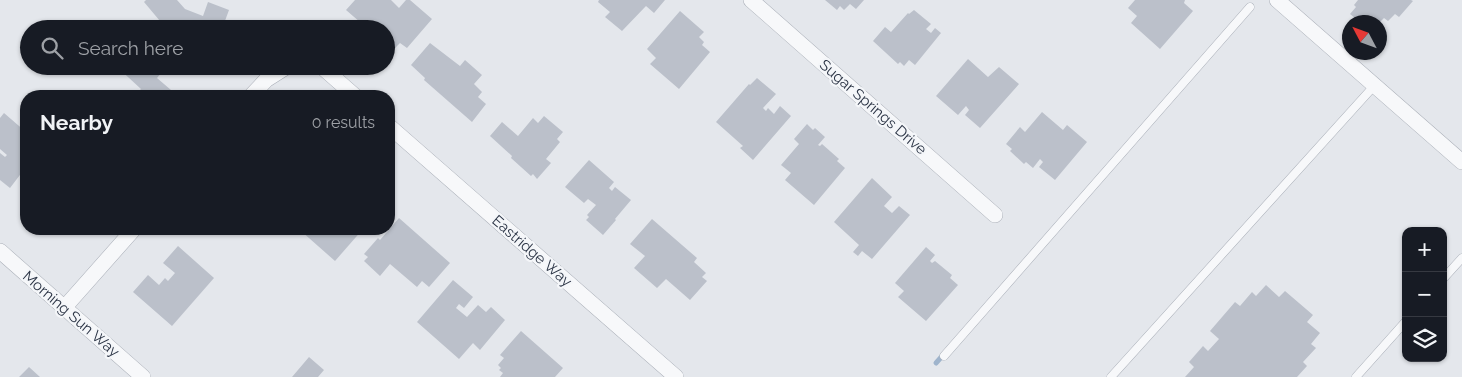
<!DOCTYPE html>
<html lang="en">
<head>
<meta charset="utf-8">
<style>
  body { margin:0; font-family:Raleway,sans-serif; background:#242831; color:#f1f3f6 }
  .controls { position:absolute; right:15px; bottom:15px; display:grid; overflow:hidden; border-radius:10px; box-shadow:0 1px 4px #0004 }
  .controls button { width:45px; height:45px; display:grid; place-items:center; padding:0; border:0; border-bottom:1px solid #363941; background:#171b24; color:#f1f3f6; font:25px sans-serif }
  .compass { position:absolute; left:1342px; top:15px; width:45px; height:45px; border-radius:50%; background:#171b24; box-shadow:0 1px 4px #0004; rotate:311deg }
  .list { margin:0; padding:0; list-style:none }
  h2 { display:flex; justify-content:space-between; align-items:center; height:65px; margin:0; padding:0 20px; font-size:21px }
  h2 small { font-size:16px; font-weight:400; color:#9ea1a6 }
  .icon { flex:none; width:28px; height:28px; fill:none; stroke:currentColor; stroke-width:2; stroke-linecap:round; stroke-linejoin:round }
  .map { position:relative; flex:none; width:1462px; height:377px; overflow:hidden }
  .search { position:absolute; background:#171b24; box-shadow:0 1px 4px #0004; left:20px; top:20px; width:375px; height:55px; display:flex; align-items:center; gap:12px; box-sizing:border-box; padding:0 18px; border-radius:28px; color:#9ea1a6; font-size:19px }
  .panel { position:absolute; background:#171b24; box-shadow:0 1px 4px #0004; left:20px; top:90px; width:375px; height:145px; border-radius:20px }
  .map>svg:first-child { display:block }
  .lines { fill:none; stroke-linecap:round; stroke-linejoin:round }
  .stream { stroke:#9fb4cc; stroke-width:5 }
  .building { fill:#bbc0ca }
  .lane-casing { stroke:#a9aeb7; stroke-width:9 }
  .street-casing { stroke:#a9aeb7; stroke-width:16 }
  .lane { stroke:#f7f8fa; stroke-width:8 }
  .street { stroke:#f7f8fa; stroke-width:15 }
  .labels { text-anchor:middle; stroke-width:4.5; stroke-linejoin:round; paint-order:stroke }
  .street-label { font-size:15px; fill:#2b3445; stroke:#f4f6f9 }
</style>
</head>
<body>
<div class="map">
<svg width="1462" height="377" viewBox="0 0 1462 377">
  <rect width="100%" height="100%" fill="#e4e7ec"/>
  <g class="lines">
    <path class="stream" d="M936 363 944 354"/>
  </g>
  <path class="building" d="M146 0H177L185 9 203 16 208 2 229 10 222 29H163L165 27 144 2Z
    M355 0H391L399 8 406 0H410L432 19 407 48 400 43 395 48 386 41V29H368L346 10Z
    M599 0H665L654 13 646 6 622 31 605 17 610 12 598 2Z
    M825 0H864L856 9 850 4 844 10 840 6 837 10Z
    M1135 0H1185L1184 3 1193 11 1160 49 1131 23 1137 16 1128 8Z
    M1358 0H1411L1413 1 1399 17 1395 14 1388 21 1384 18 1380 22H1372L1369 19 1366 22H1360L1350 14 1356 7 1354 5Z
    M914 10 931 24 926 29 931 33 935 28 941 33 915 65 909 60 904 66 900 62 898 64 873 41 885 27 891 32 908 13 909 14Z
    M680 11 704 32 699 37 704 42 702 45 710 52 679 89 650 64 656 58 647 49Z
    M430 43 460 66 465 60 482 75 474 84 482 92 478 97 486 104 472 122 424 80 425 78 411 65Z
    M968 59 988 77 999 67 1019 84 980 128 965 115 969 110 966 106 958 115 936 96Z
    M116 66H167L157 78 171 90 166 96H134L141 89Z
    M757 78 776 94 763 108 766 111 768 108 774 114 780 106 791 116 753 160 740 148 743 146 716 122 749 84 750 85Z
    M1042 112 1063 130 1067 125 1087 142 1055 180 1039 167 1043 162 1040 159 1033 168 1026 162 1024 164 1010 151 1012 149 1006 144 1020 127 1025 132Z
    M4 113 26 132V167L10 188 0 180V153L5 157 7 155 0 149V118Z
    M544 116 563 132 557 139 560 142 546 159 551 163 537 179 533 174 531 176 511 158 512 156 490 136 502 122 518 136 533 118 538 123Z
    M807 124 813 130 815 128 825 137 818 145 820 146 822 144 839 159 837 161 845 168 814 205 785 180 791 173 781 165 799 144 794 139Z
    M589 160 614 182 609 188 612 191 615 187 631 200 615 219 616 220 603 235 586 220 589 217 587 215 596 205 588 199 584 203 565 187Z
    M872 178 892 197 884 206 892 213 899 206 910 215 872 259 862 251 858 256 853 252 859 245 834 222Z
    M399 218 450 263 429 287 422 281 417 287 390 264 380 276 364 261 368 257 364 254 378 238 380 240Z
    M652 219 697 258 694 262 706 273 702 277 707 281 690 300 666 279 657 288 634 268 645 256 630 244Z
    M303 229H363L335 261 301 231Z
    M178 246 214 278 172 326 133 292 148 275 159 285 165 278 168 281 175 273 163 263Z
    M926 247 935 255 930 261 932 263 935 261 952 275 950 278 958 285 926 321 898 297 904 291 895 283Z
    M453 280 473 297 464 308 459 304 456 308 467 317 478 305 486 312 491 307 505 320 480 350 473 343 459 359 417 322Z
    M1266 285 1279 297 1285 291 1313 315 1307 322 1320 333 1311 344 1316 348 1303 362 1307 366 1297 377H1185L1194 367 1189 362 1203 346 1208 351 1219 339 1210 331 1235 302 1240 306 1252 292 1256 296Z
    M521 331 563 368 555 377H500L503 373 499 370 501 368 498 365 504 358 500 355Z
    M309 357 324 370 318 377H292Z
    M29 367 40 377H19Z"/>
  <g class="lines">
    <defs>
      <path id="lane" d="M1443 279 1462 258
        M944 356 1250 7
        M1111 377 1374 86
        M1356 377 1406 321"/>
      <path id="street" d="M751 0 995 215
        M1277 0 1462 162
        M317 66 322 67 355 96
        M251 96 266 80 288 66
        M389 126 676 377
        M0 251 143 377
        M64 308 134 229"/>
    </defs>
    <use href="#lane" class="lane-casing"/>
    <use href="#street" class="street-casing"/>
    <use href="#lane" class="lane"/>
    <use href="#street" class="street"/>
  </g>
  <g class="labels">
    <g class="street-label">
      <text transform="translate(873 107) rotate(41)" y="5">Sugar Springs Drive</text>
      <text transform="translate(532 251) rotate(41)" y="5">Eastridge Way</text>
      <text transform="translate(71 314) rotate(41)" y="5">Morning Sun Way</text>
    </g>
  </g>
</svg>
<div class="controls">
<button>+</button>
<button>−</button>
<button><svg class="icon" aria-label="layers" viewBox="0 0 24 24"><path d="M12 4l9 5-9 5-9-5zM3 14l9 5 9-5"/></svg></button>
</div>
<svg class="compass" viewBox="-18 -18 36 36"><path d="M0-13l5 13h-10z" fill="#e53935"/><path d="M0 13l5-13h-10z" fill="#9ea1a6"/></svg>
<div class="search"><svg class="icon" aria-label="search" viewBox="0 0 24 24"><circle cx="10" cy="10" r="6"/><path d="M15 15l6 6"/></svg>Search here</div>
<section class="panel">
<h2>Nearby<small>0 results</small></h2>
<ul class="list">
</ul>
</section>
</div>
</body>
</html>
